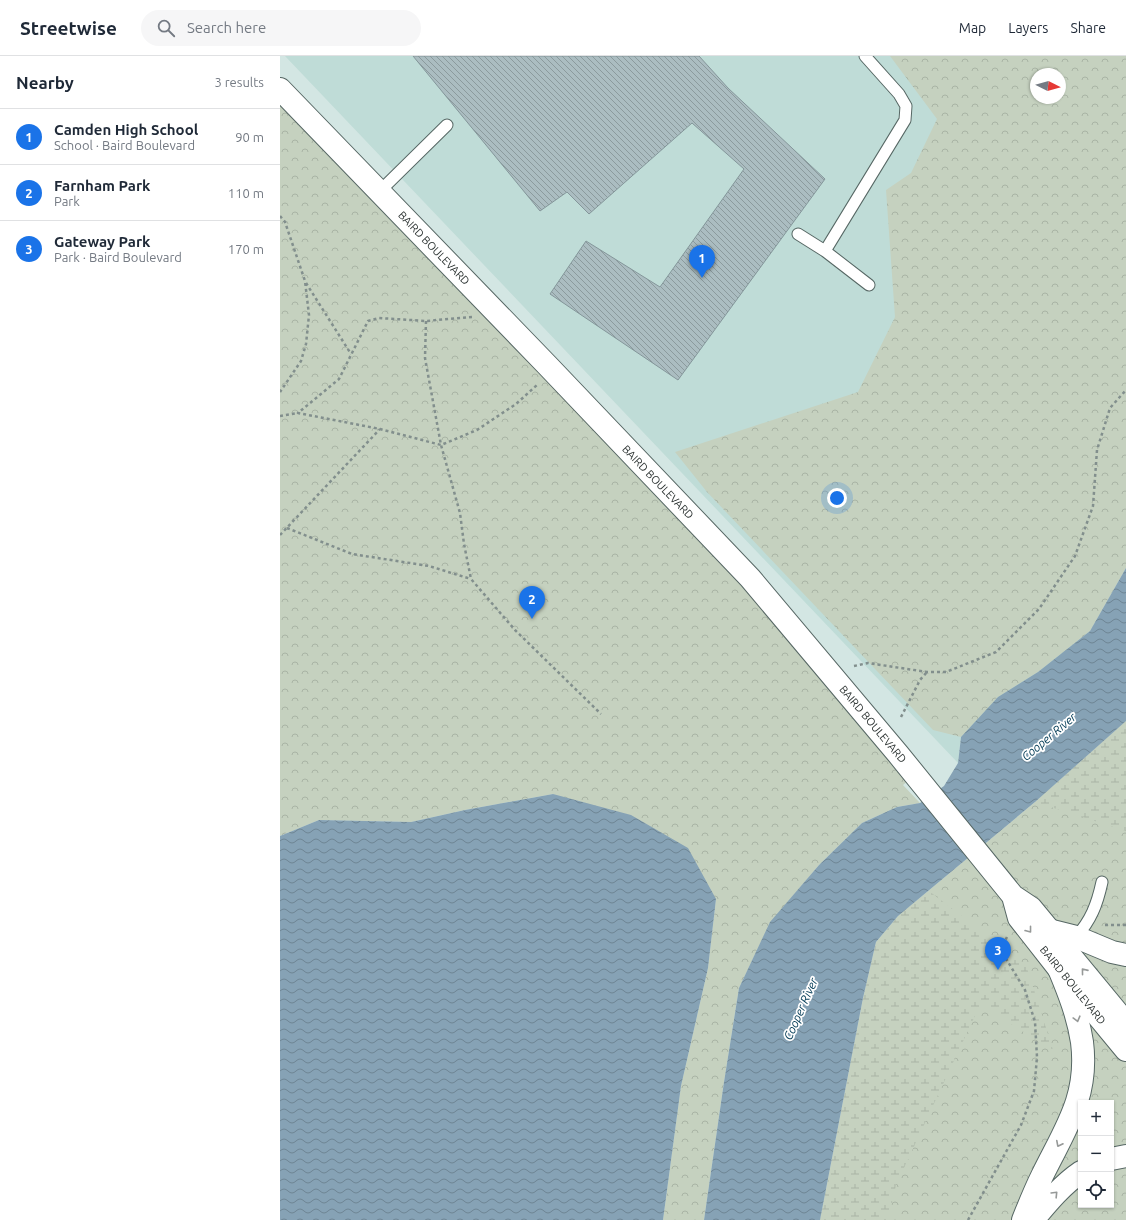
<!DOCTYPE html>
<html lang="en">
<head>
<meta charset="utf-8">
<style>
  body { margin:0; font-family:Ubuntu,sans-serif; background:#f6f6f7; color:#1f2937 }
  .controls { position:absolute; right:12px; bottom:12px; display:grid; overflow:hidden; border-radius:0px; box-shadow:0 1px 3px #0004 }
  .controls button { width:36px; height:36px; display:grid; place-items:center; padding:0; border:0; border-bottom:1px solid #e0e1e3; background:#fff; color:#1f2937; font:20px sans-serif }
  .compass { position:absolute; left:750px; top:12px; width:36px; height:36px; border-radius:50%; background:#fff; box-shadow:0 1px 3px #0004; rotate:96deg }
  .you { position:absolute; left:557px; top:442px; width:14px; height:14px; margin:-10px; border:3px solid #fff; border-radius:50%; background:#1a73e8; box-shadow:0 0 0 6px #1a73e833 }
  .badge { display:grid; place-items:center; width:26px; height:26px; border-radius:50%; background:#1a73e8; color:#fff; font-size:13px; font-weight:700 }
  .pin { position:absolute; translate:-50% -33px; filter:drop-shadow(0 1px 2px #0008) }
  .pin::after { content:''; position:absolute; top:21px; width:14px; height:12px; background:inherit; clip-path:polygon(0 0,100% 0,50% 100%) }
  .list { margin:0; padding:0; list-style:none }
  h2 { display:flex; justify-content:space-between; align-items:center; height:52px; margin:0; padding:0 16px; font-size:17px }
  h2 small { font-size:13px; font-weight:400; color:#747a83 }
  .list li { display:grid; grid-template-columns:26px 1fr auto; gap:12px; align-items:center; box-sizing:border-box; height:56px; padding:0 16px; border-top:1px solid #e0e1e3 }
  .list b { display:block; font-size:15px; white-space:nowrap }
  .list p { margin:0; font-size:13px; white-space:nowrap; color:#747a83 }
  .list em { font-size:13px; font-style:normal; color:#747a83 }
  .icon { flex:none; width:22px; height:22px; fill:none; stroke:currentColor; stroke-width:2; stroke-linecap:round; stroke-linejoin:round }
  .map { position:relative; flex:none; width:846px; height:1164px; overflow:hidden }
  header { display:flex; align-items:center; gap:24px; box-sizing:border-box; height:56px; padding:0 20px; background:#fff; border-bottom:1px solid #e0e1e3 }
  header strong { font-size:19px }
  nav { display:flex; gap:22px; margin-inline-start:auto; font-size:14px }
  .search { width:280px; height:36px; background:#f6f6f7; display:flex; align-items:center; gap:10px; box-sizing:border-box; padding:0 14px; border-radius:22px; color:#747a83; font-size:15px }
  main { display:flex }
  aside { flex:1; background:#fff }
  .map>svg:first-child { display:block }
  .built { fill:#bfdcd7; fill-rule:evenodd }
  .forest { fill:url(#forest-crowns); fill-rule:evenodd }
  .wetland { fill:url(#wetland-marsh) }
  .water { fill:url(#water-waves) }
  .building { fill:url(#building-back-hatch); stroke:#84969a }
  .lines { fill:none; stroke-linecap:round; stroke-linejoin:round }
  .lane-casing { stroke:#566764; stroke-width:13 }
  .secondary-casing { stroke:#566764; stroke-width:24 }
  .highway-casing { stroke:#566764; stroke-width:24 }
  .path { stroke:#828f8d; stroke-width:2.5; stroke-dasharray:3 3; stroke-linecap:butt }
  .lane { stroke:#fff; stroke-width:11 }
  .secondary { stroke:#fff; stroke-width:22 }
  .highway { stroke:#fff; stroke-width:22 }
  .oneway { stroke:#969998 }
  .labels { text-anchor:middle; stroke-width:3.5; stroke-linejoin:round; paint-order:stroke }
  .street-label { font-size:11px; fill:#2c3332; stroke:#fff }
  .water-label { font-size:12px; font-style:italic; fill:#003a55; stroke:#fff }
</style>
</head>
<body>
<header>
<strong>Streetwise</strong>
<div class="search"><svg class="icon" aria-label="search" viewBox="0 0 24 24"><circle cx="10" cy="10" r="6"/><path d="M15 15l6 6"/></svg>Search here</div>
<nav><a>Map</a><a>Layers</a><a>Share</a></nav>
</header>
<main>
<aside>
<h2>Nearby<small>3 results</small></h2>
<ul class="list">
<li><span class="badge">1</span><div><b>Camden High School</b><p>School · Baird Boulevard</p></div><em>90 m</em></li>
<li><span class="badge">2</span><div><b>Farnham Park</b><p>Park</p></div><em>110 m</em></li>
<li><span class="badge">3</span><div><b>Gateway Park</b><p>Park · Baird Boulevard</p></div><em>170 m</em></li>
</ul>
</aside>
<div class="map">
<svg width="846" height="1164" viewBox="0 0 846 1164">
  <defs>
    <pattern id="forest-crowns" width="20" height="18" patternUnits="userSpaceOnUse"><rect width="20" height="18" fill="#c5d1bf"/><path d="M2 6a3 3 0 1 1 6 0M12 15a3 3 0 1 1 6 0" fill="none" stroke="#a9b4a5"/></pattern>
    <pattern id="wetland-marsh" width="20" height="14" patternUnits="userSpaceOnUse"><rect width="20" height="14" fill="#c5d1bf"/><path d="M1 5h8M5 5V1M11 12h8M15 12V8" fill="none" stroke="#a9b4a5"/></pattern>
    <pattern id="water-waves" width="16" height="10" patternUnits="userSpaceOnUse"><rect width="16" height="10" fill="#86a2b5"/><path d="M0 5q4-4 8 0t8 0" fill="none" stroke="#6e8594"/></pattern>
    <pattern id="building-back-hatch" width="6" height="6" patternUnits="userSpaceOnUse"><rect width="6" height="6" fill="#abbdc1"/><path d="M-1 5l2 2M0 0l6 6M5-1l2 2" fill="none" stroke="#8b9a9d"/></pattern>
  </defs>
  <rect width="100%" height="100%" fill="#d3e6e3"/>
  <path class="built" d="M5 0H846V512L810 575 681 681 678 707ZM756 18H780V42H756Z"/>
  <path class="forest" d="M610 0H846V512L810 575 758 616 718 641 681 681 653 674 427 436 395 396 578 336 615 261 606 134 631 117 657 63ZM756 18H780V42H756Z
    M0 33 267 309 635 719 623 729 640 747 617 751 582 767 539 809 490 867 459 932 444 1026 424 1164H383L401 1030 428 912 436 843 273 738 185 754 131 766 39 764 0 780Z
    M846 665V1164H540L618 860 755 746ZM801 1047H831V1149H801Z"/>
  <path class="wetland" d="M846 665V775L755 746Z
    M649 835 746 909 773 994 700 949 616 1129 608 1164H540L583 942 596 886 618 860Z"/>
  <path class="water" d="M846 512V665L755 746 618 860 596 886 583 942 540 1164H424L444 1026 459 932 490 866 539 809 582 767 617 751 640 747 664 730 678 707 681 681 718 641 758 616 810 575Z
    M273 738 351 759 408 792 436 843 428 912 401 1030 383 1164H0V780L39 764 131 766 185 754Z"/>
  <path class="building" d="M133 0H419L448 32 545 123 398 324 270 238 306 185 380 231 464 113 412 67 309 158 287 136 260 155Z"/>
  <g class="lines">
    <defs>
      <path id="lane" d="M585 0 619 38 626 50 625 64 545 195 589 229
        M100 135 167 69
        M518 178 545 195
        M796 881C811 864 817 849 822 826"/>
      <path id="secondary" d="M0 33 267 309 470 522 618 698 733 840 751 852 846 967
        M733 840 739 862 779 913 846 994"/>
      <path id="highway" d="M772 875 796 881 832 896 846 899
        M831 1103 846 1100
        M743 1164C749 1149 755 1134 762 1120 785 1073 809 1041 802 986 798 960 789 937 779 913
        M753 1164C768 1146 782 1129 801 1116"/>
    </defs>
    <use href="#lane" class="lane-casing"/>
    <use href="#secondary" class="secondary-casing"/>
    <use href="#highway" class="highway-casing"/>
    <path class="path" d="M0 160 5 166 25 225 29 259 26 288 21 305 0 336
      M26 227 71 298
      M192 261 146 265 99 262 88 265 59 323 18 357 100 373 161 389 197 374 236 348 257 329
      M146 265 145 302 161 389 180 457 184 488 191 523 235 574 321 658
      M0 360 18 357
      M7 472 72 498 149 510 191 523
      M0 479 100 373
      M574 610 588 607 647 616H666L716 596 759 553 795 500 813 450 817 394 830 352 846 334
      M621 661 640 624 647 616
      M825 869H846
      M688 1164 741 1069 754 1035 757 1001 755 966 745 934 722 896V890L727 881"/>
    <use href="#lane" class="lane"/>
    <use href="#secondary" class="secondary"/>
    <use href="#highway" class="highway"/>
  </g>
  <defs><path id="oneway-chevron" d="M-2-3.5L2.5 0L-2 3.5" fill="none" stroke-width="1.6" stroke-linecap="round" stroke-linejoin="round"/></defs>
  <g class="oneway">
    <use href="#oneway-chevron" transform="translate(749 874) rotate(52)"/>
    <use href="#oneway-chevron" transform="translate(804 915) rotate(-129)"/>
    <use href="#oneway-chevron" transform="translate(797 963) rotate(75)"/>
    <use href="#oneway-chevron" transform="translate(779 1088) rotate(117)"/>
    <use href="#oneway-chevron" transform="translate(775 1138) rotate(-46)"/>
  </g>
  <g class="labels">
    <g class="street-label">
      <text transform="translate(154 192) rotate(46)" y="4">BAIRD BOULEVARD</text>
      <text transform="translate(378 426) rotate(46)" y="4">BAIRD BOULEVARD</text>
      <text transform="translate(593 668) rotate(50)" y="4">BAIRD BOULEVARD</text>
      <text transform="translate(793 929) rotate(51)" y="4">BAIRD BOULEVARD</text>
    </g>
    <g class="water-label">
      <text transform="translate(769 681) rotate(-40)" y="4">Cooper River</text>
      <text transform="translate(521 953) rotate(-66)" y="4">Cooper River</text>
    </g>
  </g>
</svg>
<div class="controls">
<button>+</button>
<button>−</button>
<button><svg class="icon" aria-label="locate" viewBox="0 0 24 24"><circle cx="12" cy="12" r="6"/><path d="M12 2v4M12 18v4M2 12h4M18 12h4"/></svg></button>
</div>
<svg class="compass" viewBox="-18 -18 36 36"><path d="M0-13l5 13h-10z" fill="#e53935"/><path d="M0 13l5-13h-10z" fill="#747a83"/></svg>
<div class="you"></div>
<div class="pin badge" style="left:422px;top:222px">1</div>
<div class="pin badge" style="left:252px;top:563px">2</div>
<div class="pin badge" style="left:718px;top:914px">3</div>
</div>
</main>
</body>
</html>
